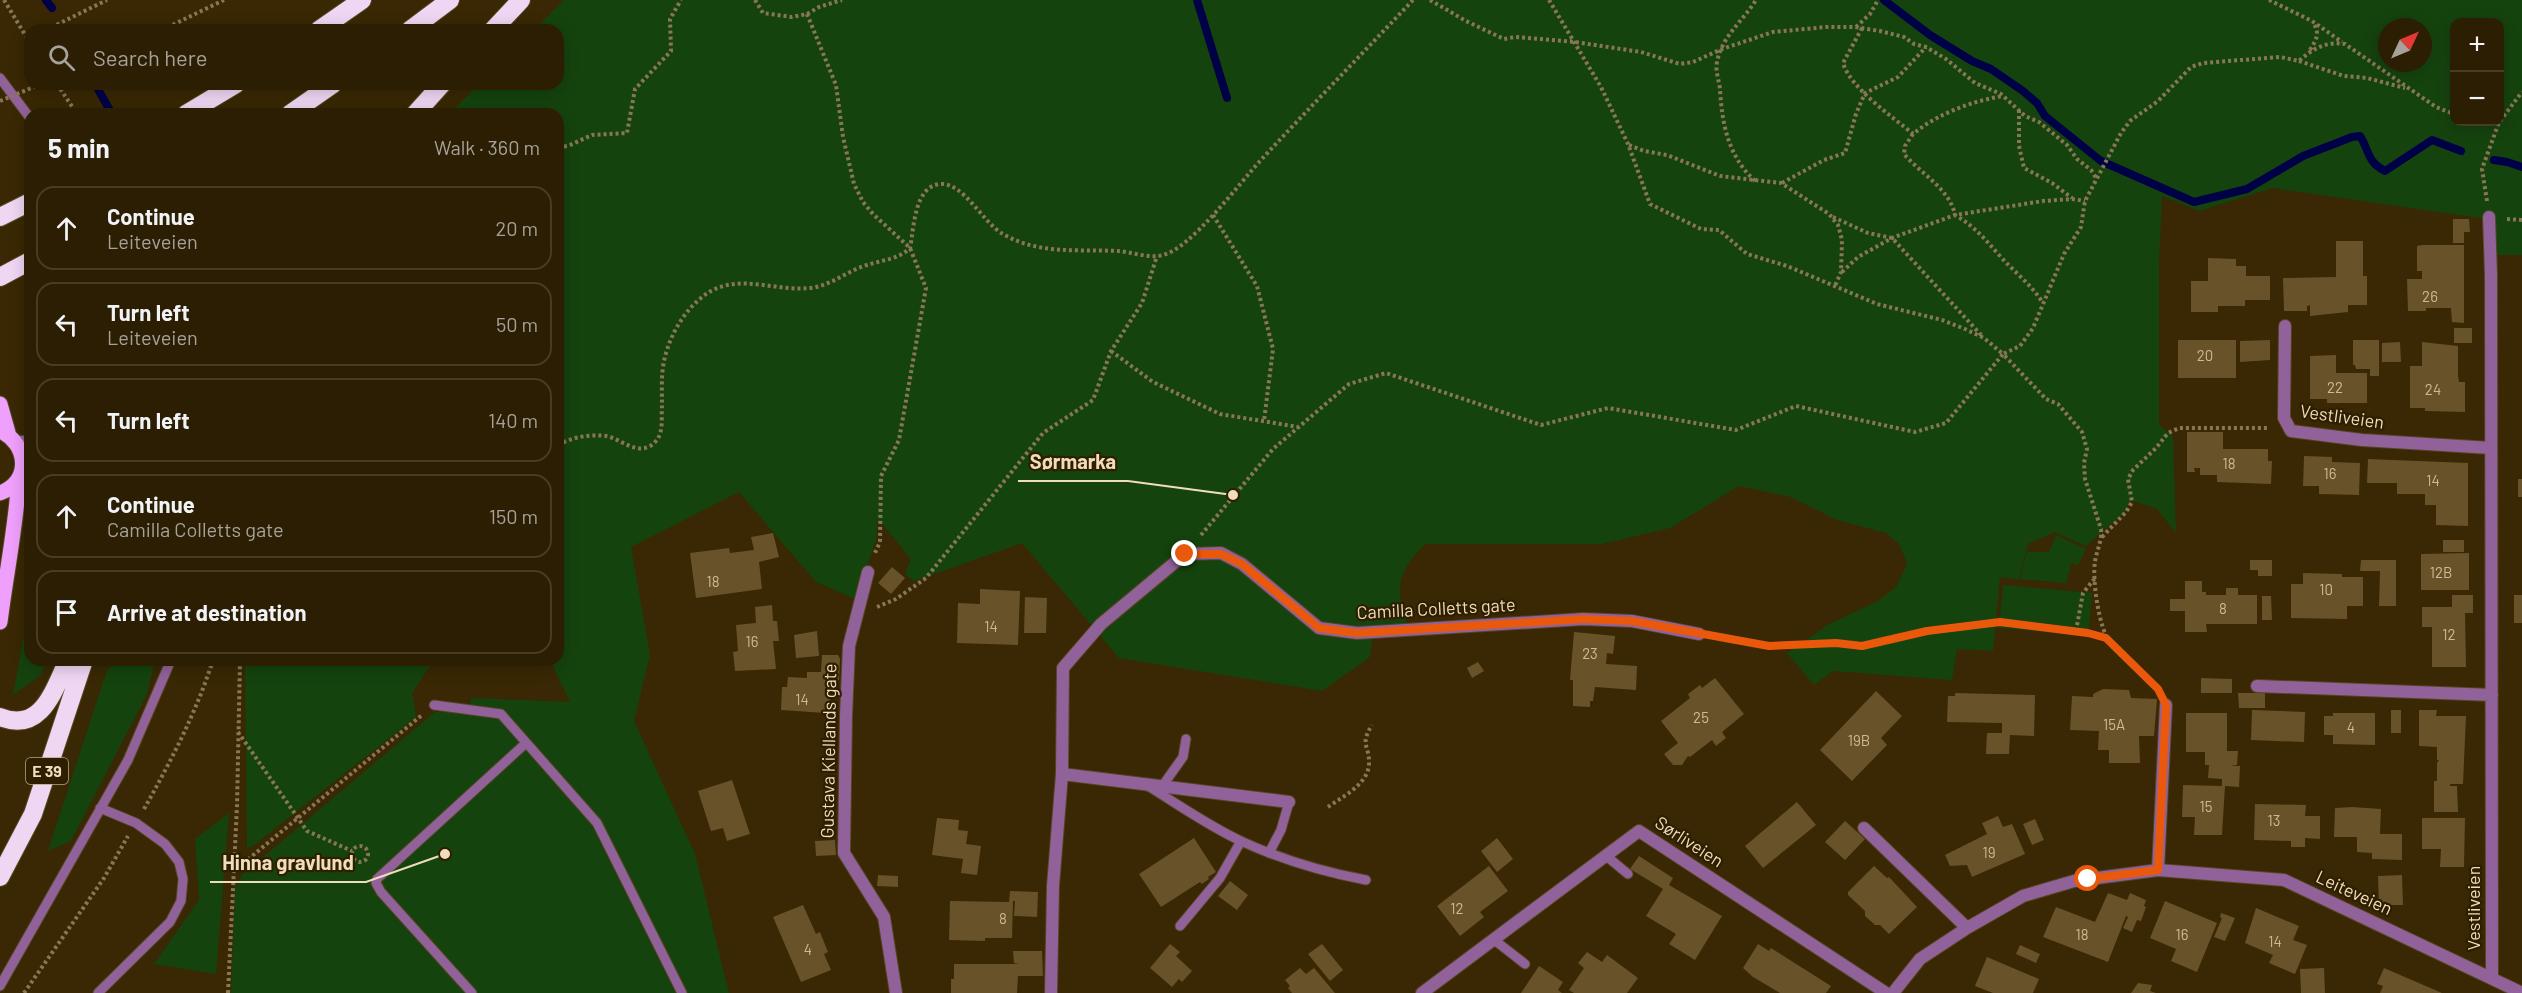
<!DOCTYPE html>
<html lang="en">
<head>
<meta charset="utf-8">
<style>
  body { margin:0; font-family:Barlow,sans-serif; background:#33270c; color:#f1f3f6 }
  .controls { position:absolute; right:18px; top:18px; display:grid; overflow:hidden; border-radius:12px; box-shadow:0 3px 15px #0003 }
  .controls button { width:54px; height:54px; display:grid; place-items:center; padding:0; border:0; border-bottom:2px solid #473c24; background:#2b1e02; color:#f1f3f6; font:30px sans-serif }
  .compass { position:absolute; left:2378px; top:18px; width:54px; height:54px; border-radius:50%; background:#2b1e02; box-shadow:0 3px 15px #0003; rotate:46deg }
  .stop { position:absolute; width:18px; height:18px; margin:-14px; border:4px solid #ea580c; border-radius:50%; background:#fff }
  .stop.end { background:#ea580c; border-color:#fff; box-shadow:0 2px 6px #0008 }
  .list { margin:0; padding:0; list-style:none }
  h2 { display:flex; justify-content:space-between; align-items:center; height:78px; margin:0; padding:0 24px; font-size:26px }
  h2 small { font-size:20px; font-weight:400; color:#a6a299 }
  .list li { display:grid; grid-template-columns:39px 1fr auto; gap:18px; align-items:center; box-sizing:border-box; height:84px; margin:0 12px 12px; padding:0 12px; border:2px solid #473c24; border-radius:18px }
  .list b { display:block; font-size:22px; white-space:nowrap }
  .list p { margin:0; font-size:20px; white-space:nowrap; color:#a6a299 }
  .list em { font-size:20px; font-style:normal; color:#a6a299 }
  .icon { flex:none; width:33px; height:33px; fill:none; stroke:currentColor; stroke-width:2; stroke-linecap:round; stroke-linejoin:round }
  .map { position:relative; flex:none; width:2522px; height:993px; overflow:hidden }
  .search { position:absolute; background:#2b1e02; box-shadow:0 3px 15px #0003; left:24px; top:24px; width:540px; height:66px; display:flex; align-items:center; gap:15px; box-sizing:border-box; padding:0 21px; border-radius:18px; color:#a6a299; font-size:22px }
  .panel { position:absolute; background:#2b1e02; box-shadow:0 3px 15px #0003; left:24px; top:108px; width:540px; height:558px; border-radius:18px }
  .map>svg:first-child { display:block }
  .green { fill:#15430e; fill-rule:evenodd }
  .lines { fill:none; stroke-linecap:round; stroke-linejoin:round }
  .stream { stroke:#000047; stroke-width:8 }
  .building { fill:#685229 }
  .lane-casing { stroke:#564521; stroke-width:11 }
  .street-casing { stroke:#564521; stroke-width:14 }
  .primary-casing { stroke:#564521; stroke-width:17 }
  .highway-casing { stroke:#564521; stroke-width:20 }
  .path { stroke:#897754; stroke-width:4; stroke-dasharray:3 3; stroke-linecap:butt }
  .lane { stroke:#91629a; stroke-width:9 }
  .street { stroke:#91629a; stroke-width:12 }
  .primary { stroke:#efa0fd; stroke-width:15 }
  .highway { stroke:#efd7f3; stroke-width:18 }
  .path-bridge { stroke:#897754; stroke-width:4; stroke-dasharray:3 3; stroke-linecap:butt }
  .route { stroke:#ea580c; stroke-width:8 }
  .labels { text-anchor:middle; stroke-width:4.5; stroke-linejoin:round; paint-order:stroke }
  .number-label { font-size:15px; fill:#ceba98 }
  .shield { fill:#2f1e00; stroke:#b6a484; stroke-width:1.5 }
  .shield-label { font-size:16px; font-weight:bold; fill:#f0ddbd }
  .street-label { font-size:18px; fill:#f0ddbd; stroke:#2f1e00 }
  .leader { fill:none; stroke:#f0ddbd; stroke-width:2 }
  .callout-dot { fill:#f0ddbd; stroke:#2f1e00; stroke-width:2 }
  .callout-label { font-size:20px; text-anchor:middle; font-weight:bold; fill:#f0ddbd; stroke:#2f1e00; stroke-width:4.5; stroke-linejoin:round; paint-order:stroke }
</style>
</head>
<body>
<div class="map">
<svg width="2522" height="993" viewBox="0 0 2522 993">
  <rect width="100%" height="100%" fill="#392803"/>
  <path class="green" d="M564 0H2522V255H2497L2494 220 2273 188 2199 211 2162 196 2159 263V425L2173 436 2176 533 2157 509 2130 500 2125 512 2086 546 2055 532 2028 544 2019 580 2000 577 1993 651 1957 649 1952 680 1833 671 1814 685 1787 653 1829 624 1878 601 1897 586 1907 563 1899 544 1886 533 1837 520 1791 497 1739 486 1670 528 1602 544H1425C1397 573 1395 586 1407 624L1374 625 1370 657 1322 691 1119 658 1022 543 914 581 905 574 911 559 878 519 876 541 855 599 816 582 739 492 631 547 650 655 634 721 695 854 729 993H231L235 887 243 874 435 712H470L471 698 570 702 550 660H558V114H449L479 84H558V30H534ZM2454 22H2500V122H2454ZM2387 27H2423V63H2387Z
    M2056 535 2086 549 2078 565 2071 563 2066 583 2020 579 2027 552H2049Z
    M2003 585 2092 593 2088 635 1999 628Z
    M30 601V660H48L40 676 13 695Z
    M119 660H155L147 694 71 841 48 851 107 670Z
    M245 660H434L412 693 416 717 253 846 247 848Z
    M229 813 216 974 154 964 199 900 195 839Z"/>
  <g class="lines">
    <path class="stream" d="M46 0 52 8
      M1197 0 1227 98
      M1884 0 1930 35 1972 61 1991 69 2023 91 2037 103 2045 116 2101 161 2194 202 2247 189 2303 156 2352 137 2360 136C2370 151 2366 161 2385 171L2432 140 2461 151
      M95 84 112 114
      M2494 160 2507 162 2522 167"/>
  </g>
  <path class="building" d="M2453 219H2469L2470 232H2464V243H2453Z
    M2336 241H2363V276H2367V305H2348V312L2310 316V305L2307 306V311H2284L2283 278 2336 277Z
    M2422 245H2464V323L2452 322 2451 308H2426V311H2408L2407 279H2422V271H2417V246Z
    M2208 258 2236 259V266H2246V276H2270V300H2245V306H2218V312H2191V281H2208Z
    M2454 328H2472V343H2454Z
    M2178 340H2236V378H2178Z
    M2270 340V360L2240 362V341Z
    M2353 340H2379V376H2370V369H2356L2355 365H2353Z
    M2400 342 2401 362H2382V343Z
    M2422 342 2458 346V375L2459 382H2465V412L2425 411V408H2410V366H2422Z
    M2336 355V373H2367V403H2327V399H2310V356Z
    M2187 432H2223V449H2268V461H2272L2271 484 2217 482V475H2200V468H2194L2195 472H2187Z
    M2304 456 2332 457V462L2360 463 2359 495 2319 494V486H2303Z
    M2368 459 2468 463V526L2436 525V505H2425V494H2397V483H2367Z
    M2518 479H2522V497H2518Z
    M773 533 779 557 759 562 762 589 696 598 690 553 729 548 730 553 754 550 751 537Z
    M2443 540H2464V552H2443Z
    M2469 553V590H2421V554Z
    M2250 560H2272V576H2258V570H2250Z
    M2361 560H2396V606H2379L2380 571H2360Z
    M892 567 905 578 891 594 878 583Z
    M2303 573 2342 574V577H2363V606H2347V619L2291 618V584H2303Z
    M2185 581H2202V592H2206V595H2226V588H2238V595H2257V624H2206L2207 632H2185V611H2170V599H2185Z
    M980 589 1020 591 1018 645 957 643 958 603 980 604Z
    M2452 595H2473V613H2465L2466 667H2432V627H2422V607H2452Z
    M2514 595H2522V623H2514Z
    M2262 596H2271L2272 620H2262Z
    M1025 597 1047 598 1046 633H1024Z
    M772 605 773 621H777L779 641H773L776 669 735 671 733 652 738 651 736 625 756 623 755 607Z
    M817 631 819 656 796 658 794 635Z
    M1574 632 1615 636 1613 654 1607 653 1606 664 1637 666 1636 690 1595 687 1593 701H1590V707L1573 706V680H1570Z
    M822 655H838L840 659 839 680 826 679V692L830 693V705H825V713L781 710 782 687H787L788 677 807 678V672H821Z
    M1478 662 1484 671 1472 678 1467 668Z
    M1715 678 1744 714 1722 732 1726 738 1716 746 1712 740 1690 757 1688 756 1682 765H1673L1664 754 1678 743 1661 721 1690 698 1688 694 1700 685 1702 688Z
    M2201 678 2232 679V693H2201Z
    M2103 689 2129 690 2131 698 2157 699 2154 736H2139L2140 763H2109V750H2098L2099 731 2070 730 2072 696 2093 697V694Z
    M1876 691 1902 716 1881 738 1887 745 1852 781 1820 750Z
    M1955 693 2035 695 2034 736 2010 735 2009 754H1986L1987 733H2002V723L1947 722 1948 696H1955Z
    M2238 693H2265V708H2239Z
    M2252 710 2305 712 2304 742 2251 740Z
    M2391 710H2401V733H2391Z
    M2419 710H2437L2436 716H2466L2463 784H2450V786H2457L2458 812H2434V781H2437V763L2439 760H2437V747L2419 746Z
    M2186 713H2227V751H2238L2237 765 2230 766H2240L2239 787 2225 786 2222 835H2194L2195 817H2182L2183 785 2222 786V779L2208 778 2209 765H2205V752H2186Z
    M2333 713H2375V745L2333 744V735H2324V716H2333Z
    M732 780 750 834 727 841 723 828 711 831 698 791Z
    M1797 802 1816 825 1763 868 1745 846Z
    M2255 804 2306 805 2305 816H2320V839L2305 838V847H2291V841L2254 840Z
    M2352 807 2381 809 2380 834H2402V860L2372 859V853L2357 852V837H2334L2335 808Z
    M1998 816 2003 827 2012 824 2025 854 1972 877 1967 865 1950 866 1945 855 1987 834 1982 823Z
    M937 818 959 820 958 830 968 831 966 844 981 846 977 875 961 873 963 859 932 855Z
    M2422 818H2465L2464 867H2440L2441 849H2422Z
    M2035 819 2044 840 2032 845 2023 824Z
    M1845 821 1865 839 1845 860 1825 842Z
    M1194 838 1216 872 1208 877 1209 879 1202 884 1200 882 1161 907 1139 874Z
    M1497 838 1513 859 1497 872 1481 851Z
    M835 840 836 855 816 856 815 841Z
    M1639 856 1673 878 1669 885 1722 916 1695 960 1669 944 1676 934 1646 916 1663 889 1630 869Z
    M1489 866 1508 891 1480 912 1484 917 1460 936 1437 906Z
    M1874 866 1887 878 1889 877 1917 907 1889 934 1880 925H1875L1865 916V911L1848 895V892Z
    M878 875 898 876V887L877 886Z
    M2402 875 2403 905H2379L2378 876Z
    M1230 881 1248 895 1237 910 1218 896Z
    M1010 891 1038 892 1037 917 1014 916 1015 901H1013L1012 938H985V941L949 940 950 901 1009 902Z
    M2108 893 2127 900 2130 893 2146 900 2144 906 2146 907 2141 921 2137 920 2132 932 2123 928 2128 917 2126 916 2108 962 2043 937 2056 907 2095 922Z
    M2165 901 2217 923 2197 972 2171 961 2176 949 2150 938Z
    M803 905 816 934 820 932 828 952 824 954 831 970 801 982 773 917Z
    M2256 908 2299 926 2293 940 2307 945 2295 974 2269 963 2273 955 2245 943Z
    M2221 913 2235 918 2225 941 2214 937 2222 918 2220 917Z
    M1170 944 1180 952 1176 956 1192 971 1182 982 1179 979 1172 987 1150 968Z
    M1322 944 1343 970 1330 981 1308 954Z
    M1758 944 1769 951 1771 948 1831 986 1826 993H1780L1753 977 1743 968Z
    M2020 945 2040 954 2036 963 2016 954Z
    M1013 951H1042L1043 976H1018L1017 993H951V979H954V964H1019L1014 963Z
    M1587 952 1602 962 1607 955 1638 978 1627 993H1574L1569 990 1584 968 1578 963Z
    M1987 957 2039 979 2033 993H1993L1975 986Z
    M1539 966 1563 982 1558 990 1562 993H1521Z
    M1300 968 1306 974 1314 968 1335 993H1292L1288 988 1290 986 1285 980Z
    M2324 968 2325 993H2301L2300 969Z
    M2384 968 2442 993H2380L2383 986 2377 984Z
    M2138 983 2152 985 2150 991 2156 993H2131Z"/>
  <g class="lines">
    <defs>
      <path id="lane" d="M0 78 30 118
        M15 440 30 441
        M434 705 501 714 597 823 682 993
        M1163 785 1183 757 1186 739
        M1148 786C1179 805 1210 827 1243 842 1283 860 1323 872 1366 880
        M1269 853 1281 830 1289 802
        M1605 855 1628 874
        M1180 926 1220 878 1241 841
        M1493 939 1525 964
        M0 986 128 760 171 660
        M98 993 170 922 181 901 183 879 179 862 165 844 136 823 100 808
        M472 993 381 892 376 883 377 879 526 743"/>
      <path id="street" d="M2489 217 2491 275 2492 976
        M2285 326 2284 418 2291 431 2362 440 2491 448
        M868 572 849 646 846 716 844 853 884 917 896 993
        M2257 686 2492 695
        M1062 774 1289 802
        M1864 828 1967 928
        M2158 870 2166 705
        M1051 993 1053 886 1062 774 1063 668 1101 624 1185 554 1221 553 1242 564 1319 628 1357 633 1583 619 1632 621 1699 634
        M1422 993 1639 831 1886 993
        M1893 993 1920 959 1967 928 2023 896 2074 881 2158 870 2284 880 2522 993"/>
      <path id="primary" d="M0 404 9 436
        M0 431C28 443 32 482 0 493
        M0 622C6 574 16 527 19 478"/>
      <path id="highway" d="M319 30 362 0
        M410 30 450 0
        M493 30 521 0
        M186 114 236 84
        M290 114 333 84
        M415 114 442 84
        M0 217 30 202
        M0 277 30 261
        M0 717C42 734 54 689 68 660
        M0 877 33 814 84 660"/>
    </defs>
    <use href="#lane" class="lane-casing"/>
    <use href="#street" class="street-casing"/>
    <use href="#primary" class="primary-casing"/>
    <use href="#highway" class="highway-casing"/>
    <path class="path" d="M4 0 30 43
      M755 0 763 13 792 17 807 14 819 7 842 0
      M1430 0 1466 21 1504 39 1515 37 1575 42 1641 52 1680 64 1693 62 1722 49 1773 32 1826 27H1855L1880 31 1904 37 1914 44 1926 47 1946 59 1975 83 2001 94 2025 116 2039 122 2067 145 2077 159 2091 170 2096 178
      M1549 0 1601 87 1628 144 1650 204 1701 229 1719 230 1747 254 1787 266 1877 304 1942 320 1965 329 1984 338 2003 354 2020 346 2033 328 2064 254 2081 227 2085 201 2121 133 2130 121 2158 101 2191 67 2203 63 2280 57 2299 61C2312 49 2326 41 2345 44L2436 107 2454 114
      M2269 0 2312 21 2342 42
      M807 14 836 85 843 137 854 184 863 202 873 214 910 248 926 288 899 440 881 476 880 542 874 555
      M1856 27 1870 14 1878 0
      M1862 28 1843 63C1851 89 1892 116 1913 134 1937 114 1972 101 2003 96
      M46 30 107 0
      M162 30 224 0
      M2310 50C2316 40 2320 34 2314 24
      M2299 61 2344 76 2367 78 2405 88
      M57 84 77 114
      M2019 110V146L2024 168 2052 183 2072 198
      M2500 121 2522 92
      M2486 122 2497 124
      M1913 134 1905 146 1904 154C1920 173 1950 189 1955 215 1974 226 1985 239 1999 255 2014 272 2031 284 2043 303
      M1629 145 1644 151 1667 155 1720 176 1781 183 1829 214 1838 225 1842 240 1841 272 1835 286
      M558 147 568 146 592 135 627 133 635 89 671 51 670 19 681 0
      M1755 181C1728 156 1722 124 1720 89 1719 80 1715 71 1717 62 1722 36 1743 21 1756 0
      M1782 183 1824 160 1845 153 1856 114 1865 93 1898 77 1926 47
      M2487 201 2482 169 2499 122
      M1213 215 1257 286 1273 349 1264 421
      M1833 217 1868 233 1892 238 1982 336
      M2507 219 2522 220
      M1842 272 1858 257 1892 238 1955 215 2043 201 2072 199 2085 201
      M1111 351 1153 382 1220 414 1298 427
      M558 445C573 437 589 434 606 436 622 439 640 459 656 441 664 432 661 417 662 406 662 392 661 375 664 361 670 333 687 305 711 291 742 274 778 292 810 288 830 286 846 272 864 266 880 260 898 260 910 248 914 229 914 185 941 184 964 183 983 223 1003 234 1039 255 1078 249 1118 251 1132 252 1149 259 1163 255 1190 249 1239 184 1260 161 1310 107 1362 54 1413 0
      M1201 535 1273 449 1349 384 1386 373 1541 425 1608 408 1736 430 1796 406 1915 432 1946 423 2003 354 2046 399 2058 404 2082 432 2087 449 2084 463 2085 479 2101 529C2102 541 2097 550 2095 561 2092 580 2099 631 2112 646 2126 662 2145 674 2158 691
      M2102 537 2126 512 2132 502 2128 479 2133 470 2156 448 2168 433 2179 428H2269
      M877 607 896 599 926 578 1043 433 1093 400 1111 351 1142 303 1157 256
      M2076 631 2083 593 2095 578
      M1714 637 1769 646 1836 643 1862 646 1927 631 2000 622 2088 633 2106 638
      M238 732 307 831 352 851
      M1328 807C1342 797 1367 785 1369 765 1370 745 1359 746 1372 725
      M144 809C171 761 196 713 213 660
      M352 854a8 8 0 1 1 16 0a8 8 0 1 1-16 0Z
      M234 871 422 715
      M24 993 104 878 128 836
      M228 993 237 806 240 660"/>
    <use href="#lane" class="lane"/>
    <use href="#street" class="street"/>
    <use href="#primary" class="primary"/>
    <use href="#highway" class="highway"/>
    <path class="path-bridge" d="M0 101 41 84"/>
  </g>
  <g class="lines">
    <path class="route" d="M1185 554H1221L1242 564 1319 628 1357 633 1583 619 1632 621 1769 646 1836 643 1862 646 1927 631 2000 622 2088 633 2106 638 2158 689 2166 705 2158 870 2088 879"/>
  </g>
  <g class="labels">
    <g class="number-label">
      <text x="2430" y="302">26</text>
      <text x="2205" y="361">20</text>
      <text x="2335" y="393">22</text>
      <text x="2433" y="395">24</text>
      <text x="2229" y="469">18</text>
      <text x="2330" y="479">16</text>
      <text x="2433" y="486">14</text>
      <text x="2441" y="578">12B</text>
      <text x="713" y="587">18</text>
      <text x="2326" y="595">10</text>
      <text x="2223" y="614">8</text>
      <text x="991" y="632">14</text>
      <text x="2449" y="640">12</text>
      <text x="752" y="647">16</text>
      <text x="1590" y="659">23</text>
      <text x="802" y="705">14</text>
      <text x="1701" y="723">25</text>
      <text x="2114" y="730">15A</text>
      <text x="2351" y="733">4</text>
      <text x="1859" y="746">19B</text>
      <text x="2206" y="812">15</text>
      <text x="2274" y="826">13</text>
      <text x="1989" y="858">19</text>
      <text x="1457" y="914">12</text>
      <text x="1003" y="924">8</text>
      <text x="2082" y="940">18</text>
      <text x="2182" y="940">16</text>
      <text x="2275" y="947">14</text>
      <text x="808" y="955">4</text>
    </g>
    <rect class="shield" x="26" y="758" width="42" height="26" rx="4.5"/>
    <g class="shield-label">
      <text x="47" y="777">E 39</text>
    </g>
    <g class="street-label">
      <text transform="translate(2342 417) rotate(8)" y="6">Vestliveien</text>
      <text transform="translate(1436 609) rotate(-3)" y="6">Camilla Colletts gate</text>
      <text transform="translate(829 751) rotate(-89)" y="6">Gustava Kiellands gate</text>
      <text transform="translate(1689 842) rotate(33)" y="6">Sørliveien</text>
      <text transform="translate(2354 893) rotate(25)" y="6">Leiteveien</text>
      <text transform="translate(2474 908) rotate(-90)" y="6">Vestliveien</text>
    </g>
  </g>
  <path class="leader" d="M1233 495L1128 481H1018M445 854L366 882H210"/>
  <g class="callout-dot">
    <circle cx="1233" cy="495" r="6"/>
    <circle cx="445" cy="854" r="6"/>
  </g>
  <g class="callout-label">
    <text x="1073" y="469">Sørmarka</text>
    <text x="288" y="870">Hinna gravlund</text>
  </g>
</svg>
<div class="controls">
<button>+</button>
<button>−</button>
</div>
<svg class="compass" viewBox="-18 -18 36 36"><path d="M0-13l5 13h-10z" fill="#e53935"/><path d="M0 13l5-13h-10z" fill="#a6a299"/></svg>
<div class="stop" style="left:2088px;top:879px"></div>
<div class="stop end" style="left:1185px;top:554px"></div>
<div class="search"><svg class="icon" aria-label="search" viewBox="0 0 24 24"><circle cx="10" cy="10" r="6"/><path d="M15 15l6 6"/></svg>Search here</div>
<section class="panel">
<h2>5 min<small>Walk · 360 m</small></h2>
<ul class="list">
<li><svg class="icon" aria-label="ahead" viewBox="0 0 24 24"><path d="M12 20V5M6 11l6-6 6 6"/></svg><div><b>Continue</b><p>Leiteveien</p></div><em>20 m</em></li>
<li><svg class="icon" aria-label="left" viewBox="0 0 24 24"><path d="M17 20v-9H6M10 6l-5 5 5 5"/></svg><div><b>Turn left</b><p>Leiteveien</p></div><em>50 m</em></li>
<li><svg class="icon" aria-label="left" viewBox="0 0 24 24"><path d="M17 20v-9H6M10 6l-5 5 5 5"/></svg><div><b>Turn left</b></div><em>140 m</em></li>
<li><svg class="icon" aria-label="ahead" viewBox="0 0 24 24"><path d="M12 20V5M6 11l6-6 6 6"/></svg><div><b>Continue</b><p>Camilla Colletts gate</p></div><em>150 m</em></li>
<li><svg class="icon" aria-label="arrive" viewBox="0 0 24 24"><path d="M6 21V4h12l-3 4 3 4H6"/></svg><div><b>Arrive at destination</b></div></li>
</ul>
</section>
</div>
</body>
</html>
